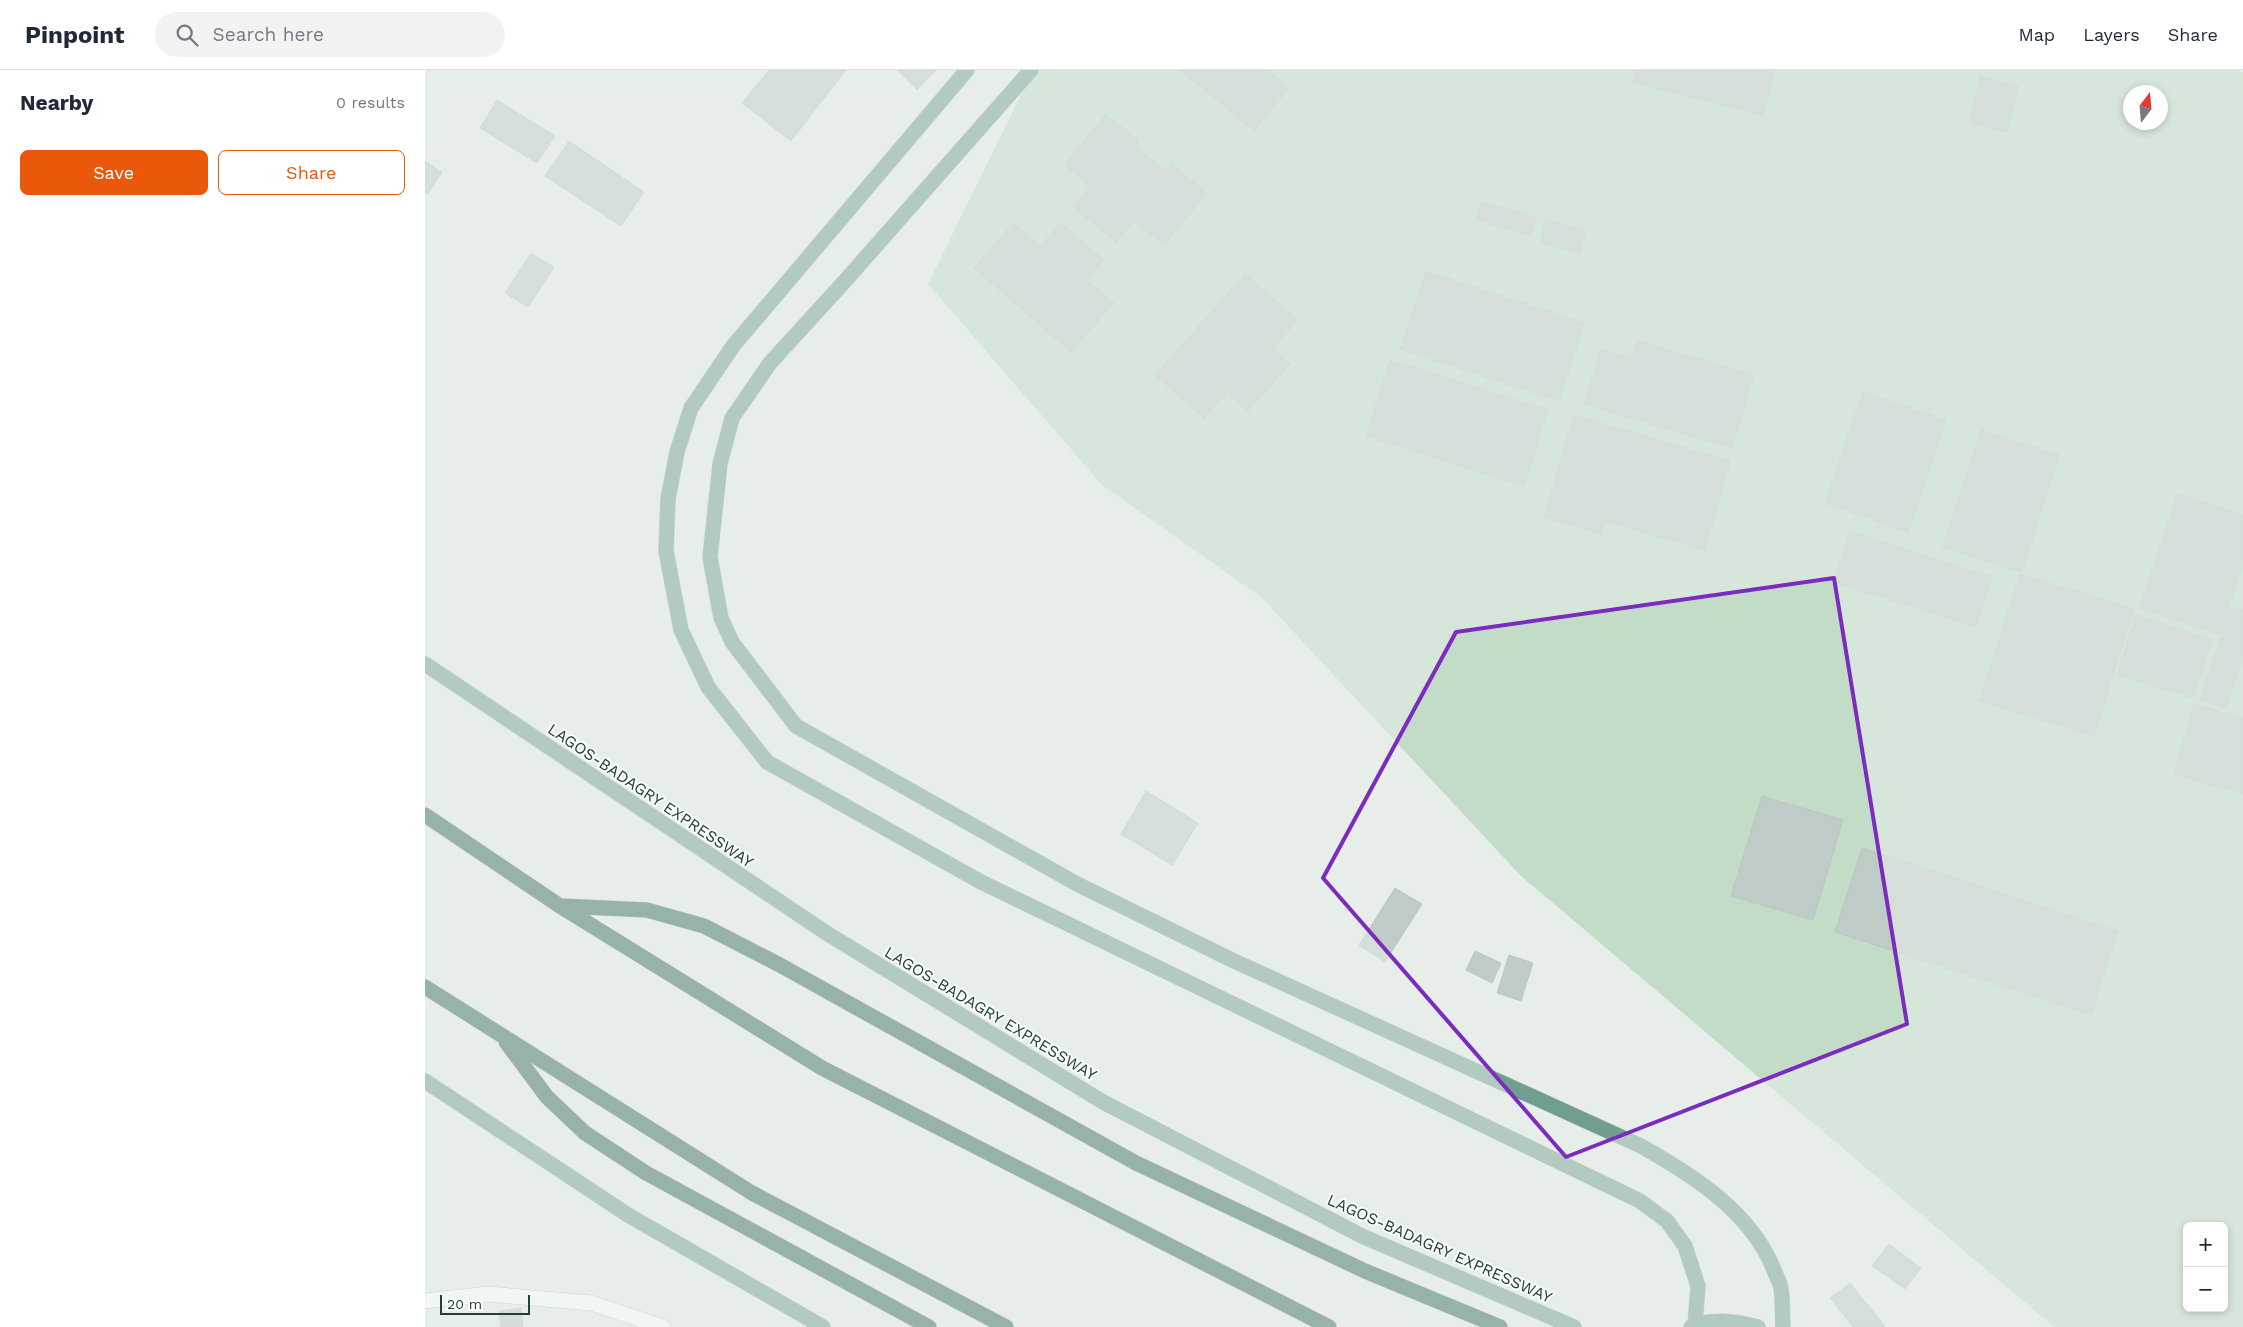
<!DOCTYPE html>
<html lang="en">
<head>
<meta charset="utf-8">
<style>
  body { margin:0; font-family:"Work Sans",sans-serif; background:#f2f2f3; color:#1f2937 }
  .controls { position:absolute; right:15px; bottom:15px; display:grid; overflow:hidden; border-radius:8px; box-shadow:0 2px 8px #0003 }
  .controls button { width:45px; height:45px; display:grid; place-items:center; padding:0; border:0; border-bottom:1px solid #e0e1e3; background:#fff; color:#1f2937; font:25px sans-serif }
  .compass { position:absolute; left:1698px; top:15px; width:45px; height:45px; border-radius:50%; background:#fff; box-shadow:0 2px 8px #0003; rotate:16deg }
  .scale { position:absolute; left:15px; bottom:12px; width:90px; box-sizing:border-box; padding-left:5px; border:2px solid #273e37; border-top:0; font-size:14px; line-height:18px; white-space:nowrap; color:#273e37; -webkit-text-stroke:4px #f7fbf9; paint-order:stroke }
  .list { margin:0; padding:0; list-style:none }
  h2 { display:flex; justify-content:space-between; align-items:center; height:65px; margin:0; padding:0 20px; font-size:21px }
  h2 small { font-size:16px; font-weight:400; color:#747a83 }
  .actions { display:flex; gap:10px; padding:15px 20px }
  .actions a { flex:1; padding:11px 0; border:1px solid #ea580c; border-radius:8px; text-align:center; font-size:18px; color:#ea580c }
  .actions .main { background:#ea580c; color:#fff }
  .icon { flex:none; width:28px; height:28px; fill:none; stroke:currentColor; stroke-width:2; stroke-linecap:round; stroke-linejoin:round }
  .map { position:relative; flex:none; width:1818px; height:1257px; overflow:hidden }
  header { display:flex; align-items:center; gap:30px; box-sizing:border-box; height:70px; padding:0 25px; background:#fff; border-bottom:1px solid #e0e1e3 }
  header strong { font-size:24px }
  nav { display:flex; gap:28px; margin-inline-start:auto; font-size:18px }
  .search { width:350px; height:45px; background:#f2f2f3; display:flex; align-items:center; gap:12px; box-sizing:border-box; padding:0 18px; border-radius:28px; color:#747a83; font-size:19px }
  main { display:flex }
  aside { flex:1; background:#fff }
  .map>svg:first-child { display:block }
  .green { fill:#c3dcc8; fill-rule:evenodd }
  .building { fill:#bfcbc6; stroke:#bac7c1 }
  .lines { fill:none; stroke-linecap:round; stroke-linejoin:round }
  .minor-casing { stroke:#aab6b1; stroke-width:16 }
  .major-casing { stroke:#c3c9c7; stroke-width:16 }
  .highway-casing { stroke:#c3c9c7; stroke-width:16 }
  .minor { stroke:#fff; stroke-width:15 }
  .major { stroke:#719e8f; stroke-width:15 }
  .highway { stroke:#36685a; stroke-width:15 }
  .marked { fill:none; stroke:#7b2cbf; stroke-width:4; stroke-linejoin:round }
  .labels { text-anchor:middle; stroke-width:4; stroke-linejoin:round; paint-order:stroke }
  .street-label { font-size:16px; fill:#273e37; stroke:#f7fbf9 }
</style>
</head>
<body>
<header>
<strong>Pinpoint</strong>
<div class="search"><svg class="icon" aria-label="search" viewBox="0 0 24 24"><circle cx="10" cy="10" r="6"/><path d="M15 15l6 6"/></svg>Search here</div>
<nav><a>Map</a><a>Layers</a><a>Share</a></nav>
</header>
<main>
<aside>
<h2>Nearby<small>0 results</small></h2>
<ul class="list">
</ul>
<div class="actions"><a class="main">Save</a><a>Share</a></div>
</aside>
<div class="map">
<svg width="1818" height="1257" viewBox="0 0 1818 1257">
  <rect width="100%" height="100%" fill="#e7eeea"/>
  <path class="green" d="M608 0H1813L1818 3V1257H1629L1096 806 836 527 677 415 503 214ZM1706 22H1736V52H1706ZM1762 1156H1799V1238H1762Z"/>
  <path class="building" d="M344 0H421L366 71 317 33Z
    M472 0H511L492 20Z
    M755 0H842L864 18 829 61Z
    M1210 0H1338L1349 3 1339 45 1207 12Z
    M1555 6 1593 16 1582 62 1544 53Z
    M72 30 130 66 112 93 55 58Z
    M681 44 714 71 710 76 741 101 746 94 782 123 739 175 709 151 691 172 648 137 665 116 639 95Z
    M144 71 219 122 196 156 120 106Z
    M0 91 17 102 3 124 0 123Z
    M1056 132 1111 147 1106 165 1051 150Z
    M1121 150 1161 161 1155 183 1115 172Z
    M588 153 615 176 636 153 679 190 662 210 689 233 646 282 549 198Z
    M106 183 129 197 103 237 80 223Z
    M1001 201 1159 253 1134 331 975 279Z
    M820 204 873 250 848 278 865 294 823 341 802 323 779 348 730 305Z
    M1212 271 1329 305 1307 378 1159 334 1176 279 1207 289Z
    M965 290 1123 340 1099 416 941 366Z
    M1438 322 1521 350 1483 462 1400 433Z
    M1149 345 1305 391 1280 480 1180 451 1176 464 1119 447Z
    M1556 360 1634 385 1597 502 1518 477Z
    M1752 424 1818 445V493L1795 564 1715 538Z
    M1425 462 1567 507 1551 557 1409 512Z
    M1595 504 1709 539 1669 666 1555 631Z
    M1806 537 1818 540V587L1801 638 1775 629Z
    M1711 545 1787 570 1768 628 1692 604Z
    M1769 634 1818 648V724L1749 704Z
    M721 721 773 753 747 795 696 764Z
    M1337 726 1418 750 1388 850 1306 826Z
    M1437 778 1693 861 1666 945 1410 862Z
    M970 818 997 834 960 892 934 875Z
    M1050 881 1076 893 1067 913 1041 900Z
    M1084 885 1108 893 1096 931 1072 923Z
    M1464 1174 1496 1198 1480 1219 1447 1196Z
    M1425 1213 1460 1256 1458 1257H1428L1405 1228Z
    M96 1238 98 1257H76L74 1241Z"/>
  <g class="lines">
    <defs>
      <path id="minor" d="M0 1231 64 1224 166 1233 238 1257"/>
      <path id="major" d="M542 0 308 276 266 338 252 382 243 429 241 481 256 560 283 617 342 692 556 812 1215 1131 1242 1151 1260 1176 1273 1216 1270 1255
        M606 0 419 212 345 293 307 348 295 394 285 487 296 548 307 572 371 656 652 814 809 891 1216 1076C1269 1106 1326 1142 1349 1200 1351 1206 1355 1212 1356 1218 1358 1231 1357 1244 1358 1257
        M0 594 403 864 678 1032 939 1167 1149 1257
        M0 1011 203 1145 398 1257
        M1266 1257C1287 1248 1312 1251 1333 1257"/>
      <path id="highway" d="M0 745 135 836 397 998 904 1257
        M137 836 222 840 279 856 353 894 711 1093 940 1201 1075 1257
        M0 917 327 1123 581 1257
        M81 972 122 1027 160 1063 221 1103 504 1257"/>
    </defs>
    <use href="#minor" class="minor-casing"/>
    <use href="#major" class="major-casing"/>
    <use href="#highway" class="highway-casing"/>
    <use href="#minor" class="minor"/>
    <use href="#major" class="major"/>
    <use href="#highway" class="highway"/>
  </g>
  <path d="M0 0H1818V1257H0ZM1409 508 1482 954 1141 1087 898 808 1031 562Z" fill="#e7eeea" fill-opacity=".55" fill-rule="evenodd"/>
  <path class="marked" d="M1409 508 1482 954 1141 1087 898 808 1031 562Z"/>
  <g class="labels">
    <g class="street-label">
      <text transform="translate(226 725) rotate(34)" y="6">LAGOS-BADAGRY EXPRESSWAY</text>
      <text transform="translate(566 943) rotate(31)" y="6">LAGOS-BADAGRY EXPRESSWAY</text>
      <text transform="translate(1015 1178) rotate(24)" y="6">LAGOS-BADAGRY EXPRESSWAY</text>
    </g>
  </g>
</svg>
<div class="controls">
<button>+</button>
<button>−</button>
</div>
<svg class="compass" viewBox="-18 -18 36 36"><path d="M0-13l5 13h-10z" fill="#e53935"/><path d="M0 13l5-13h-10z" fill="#747a83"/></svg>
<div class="scale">20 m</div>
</div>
</main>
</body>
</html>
